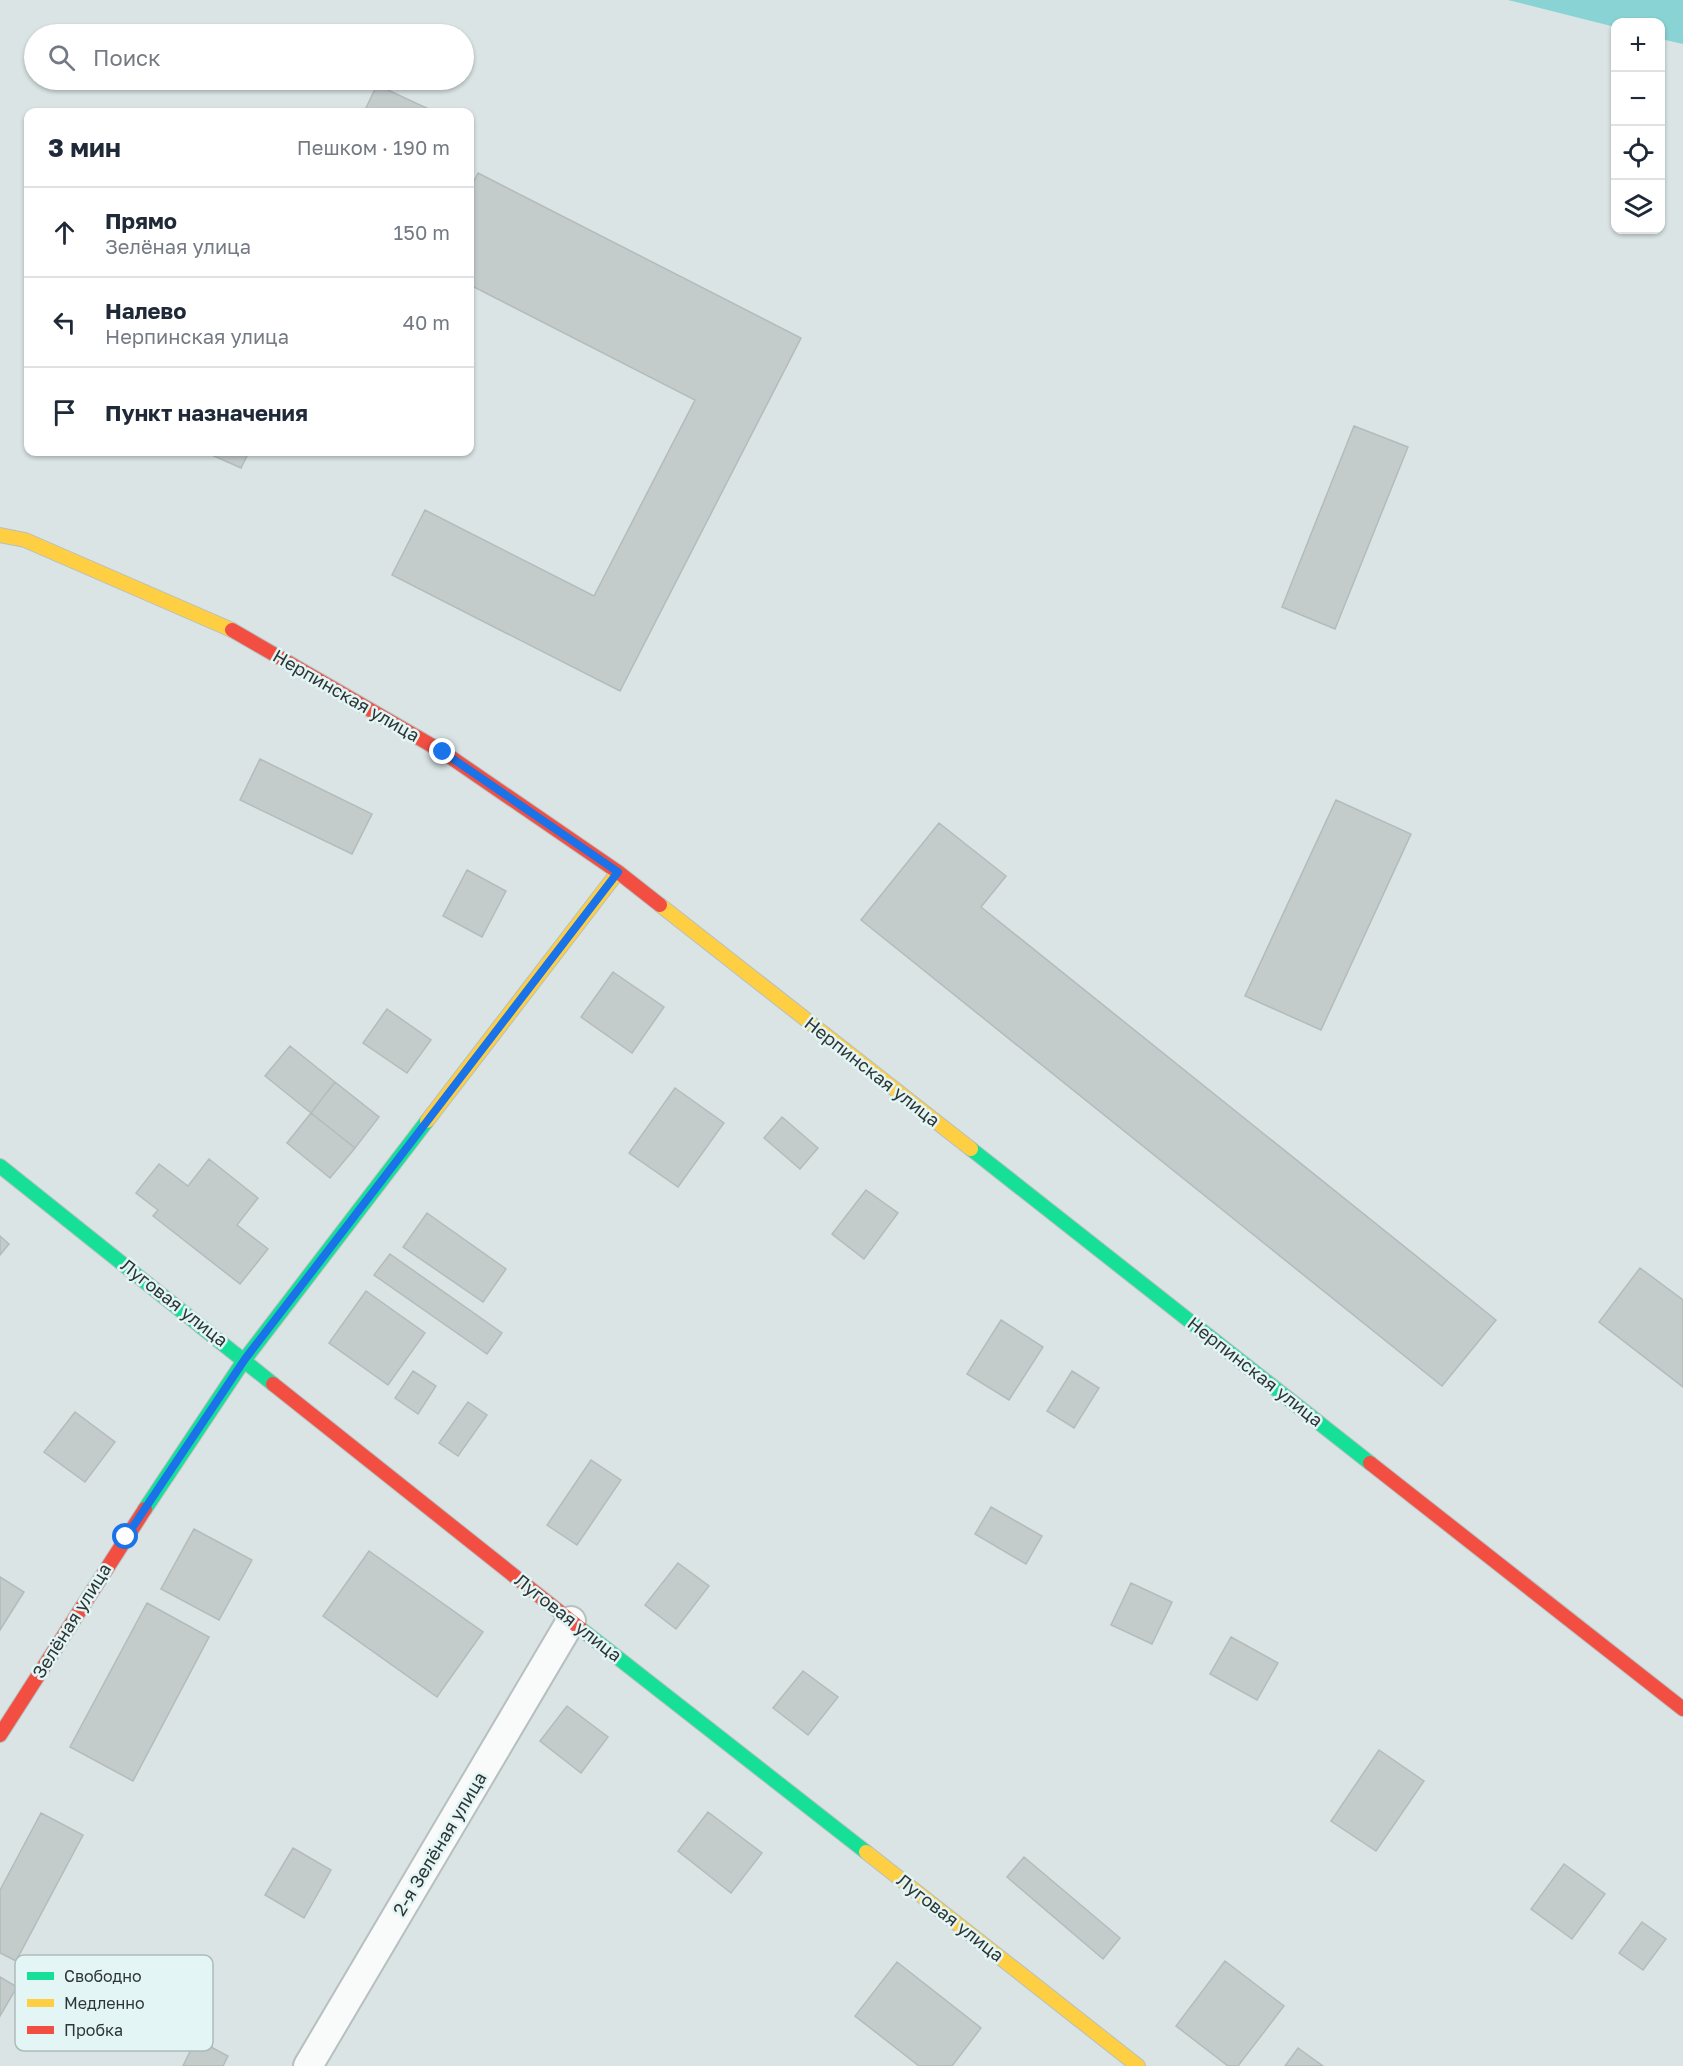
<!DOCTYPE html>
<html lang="ru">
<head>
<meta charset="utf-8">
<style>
  body { margin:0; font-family:"Golos Text",sans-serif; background:#f2f2f3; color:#1f2937 }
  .controls { position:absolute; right:18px; top:18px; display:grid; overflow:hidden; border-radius:12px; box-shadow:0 2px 4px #0004 }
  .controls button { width:54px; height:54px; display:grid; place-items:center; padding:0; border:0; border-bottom:2px solid #e0e1e3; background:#fff; color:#1f2937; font:30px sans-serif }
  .stop { position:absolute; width:18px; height:18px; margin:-14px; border:4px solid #1a73e8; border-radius:50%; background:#fff }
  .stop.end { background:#1a73e8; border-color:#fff; box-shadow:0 2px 6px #0008 }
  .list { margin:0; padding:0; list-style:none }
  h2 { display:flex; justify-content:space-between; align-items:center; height:78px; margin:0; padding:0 24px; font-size:26px }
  h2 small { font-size:20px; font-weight:400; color:#747a83 }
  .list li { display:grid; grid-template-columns:39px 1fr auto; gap:18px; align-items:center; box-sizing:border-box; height:90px; padding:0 24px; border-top:2px solid #e0e1e3 }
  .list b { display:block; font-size:22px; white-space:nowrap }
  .list p { margin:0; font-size:20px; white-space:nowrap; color:#747a83 }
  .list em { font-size:20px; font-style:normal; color:#747a83 }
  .icon { flex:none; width:33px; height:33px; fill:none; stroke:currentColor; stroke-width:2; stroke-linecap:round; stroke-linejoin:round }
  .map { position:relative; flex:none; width:1683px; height:2066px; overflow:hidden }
  .search { position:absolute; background:#fff; box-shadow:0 2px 4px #0004; left:24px; top:24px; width:450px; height:66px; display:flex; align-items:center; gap:15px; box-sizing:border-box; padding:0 21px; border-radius:33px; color:#747a83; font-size:22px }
  .panel { position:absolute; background:#fff; box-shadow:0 2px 4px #0004; left:24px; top:108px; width:450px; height:348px; border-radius:12px }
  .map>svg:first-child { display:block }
  .water { fill:#89d3d5 }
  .building { fill:#c3cbcb; stroke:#b4bbbb; stroke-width:1.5 }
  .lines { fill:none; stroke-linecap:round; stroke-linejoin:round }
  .street-casing { stroke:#b7bfbf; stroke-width:32 }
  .fast-casing { stroke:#b7bfbf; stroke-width:16 }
  .slow-casing { stroke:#b7bfbf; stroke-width:16 }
  .jam-casing { stroke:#b7bfbf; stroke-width:16 }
  .street { stroke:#f9fbfb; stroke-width:28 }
  .fast { stroke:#16e098; stroke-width:14 }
  .slow { stroke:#ffcf43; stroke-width:14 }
  .jam { stroke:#f24e42; stroke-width:14 }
  .route { stroke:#1a73e8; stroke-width:8 }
  .labels { text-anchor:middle; stroke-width:5; stroke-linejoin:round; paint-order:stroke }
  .street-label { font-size:18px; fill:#2e3535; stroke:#e3f5f5 }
  .key { fill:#e3f5f5; stroke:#adbbbb; stroke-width:1.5 }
  .key-label { font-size:16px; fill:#2e3535 }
</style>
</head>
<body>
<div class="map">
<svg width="1683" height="2066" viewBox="0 0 1683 2066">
  <rect width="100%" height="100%" fill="#dae4e4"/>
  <path class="water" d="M1508 0H1683V44L1661 39 1660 22H1616L1615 27Z"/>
  <path class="building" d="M377 85 435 112H364Z
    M478 173 801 338 620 691 392 575 425 510 594 596 695 400 470 285V189Z
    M1354 426 1408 447 1335 629 1282 607Z
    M205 452H249L241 468Z
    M260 759 372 814 352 854 240 800Z
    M1336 800 1411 834 1321 1030 1245 996Z
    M939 823 1006 876 981 907 1496 1320 1442 1386 861 920Z
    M467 870 506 891 482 937 443 916Z
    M613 972 664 1007 632 1053 581 1017Z
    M387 1009 431 1040 407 1073 363 1043Z
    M290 1046 335 1082 311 1113 265 1076Z
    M335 1082 379 1117 355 1148 311 1113Z
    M675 1088 724 1123 678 1187 629 1153Z
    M311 1113 355 1148 330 1178 287 1143Z
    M782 1117 818 1148 800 1169 764 1138Z
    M209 1159 258 1198 237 1225 268 1249 240 1284 153 1216 158 1210 136 1193 159 1164 188 1186Z
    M866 1190 898 1213 864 1259 832 1234Z
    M427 1213 506 1269 483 1302 403 1247Z
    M0 1236 9 1244 0 1255Z
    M390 1254 502 1333 487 1354 374 1275Z
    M1640 1268 1683 1300V1387L1599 1322Z
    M366 1291 425 1333 388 1385 329 1343Z
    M1001 1320 1043 1347 1009 1400 967 1374Z
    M413 1371 436 1386 418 1414 395 1398Z
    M1072 1371 1099 1388 1074 1428 1047 1411Z
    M468 1402 487 1415 458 1456 439 1443Z
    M75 1412 115 1442 85 1482 44 1452Z
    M591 1460 621 1480 577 1545 547 1525Z
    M991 1507 1042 1536 1026 1564 975 1534Z
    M194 1529 252 1560 219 1620 161 1589Z
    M369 1551 483 1632 437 1697 323 1616Z
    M678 1563 709 1586 676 1629 645 1605Z
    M0 1577 24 1592 0 1630Z
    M1131 1583 1172 1602 1152 1644 1111 1625Z
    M147 1603 209 1637 133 1781 70 1747Z
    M1231 1637 1278 1663 1257 1700 1210 1674Z
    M803 1671 838 1697 808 1735 773 1708Z
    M567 1706 608 1737 581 1773 540 1741Z
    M1379 1750 1424 1781 1376 1851 1331 1821Z
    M708 1812 762 1853 731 1893 678 1851Z
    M41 1813 83 1835 16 1961 0 1953V1890Z
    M293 1848 331 1870 304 1918 265 1895Z
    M1024 1857 1120 1938 1103 1959 1007 1877Z
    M1564 1864 1605 1894 1572 1939 1531 1909Z
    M1642 1922 1666 1939 1643 1970 1619 1953Z
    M1225 1961 1284 2006 1238 2066H1228L1176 2026Z
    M897 1962 981 2028 952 2066H919L855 2016Z
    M0 1977 17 1987 0 2016Z
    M196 2039 228 2056 223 2066H183Z
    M1298 2048 1323 2066H1285Z"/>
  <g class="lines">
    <defs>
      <path id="street" d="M308 2066 571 1621"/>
      <path id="fast" d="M971 1149 1370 1463
        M0 1166 273 1384
        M145 1509 245 1359 427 1121
        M581 1629 866 1852"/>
      <path id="slow" d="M0 535 25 540 232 630
        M660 905 971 1149
        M427 1121 618 872
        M866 1852 1138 2066"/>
      <path id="jam" d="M232 630 443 752 618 872 660 905
        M273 1384 581 1629
        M1370 1463 1683 1709
        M0 1735 145 1509"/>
    </defs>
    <use href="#street" class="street-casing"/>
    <use href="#fast" class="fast-casing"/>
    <use href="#slow" class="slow-casing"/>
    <use href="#jam" class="jam-casing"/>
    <use href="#street" class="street"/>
    <use href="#fast" class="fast"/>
    <use href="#slow" class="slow"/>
    <use href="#jam" class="jam"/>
  </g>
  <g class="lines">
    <path class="route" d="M126 1537 245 1359 618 872 443 752"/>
  </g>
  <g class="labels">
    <g class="street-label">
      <text transform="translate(346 696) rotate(30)" y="6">Нерпинская улица</text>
      <text transform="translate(872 1072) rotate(38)" y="6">Нерпинская улица</text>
      <text transform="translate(174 1303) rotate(38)" y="6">Луговая улица</text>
      <text transform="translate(1255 1372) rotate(38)" y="6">Нерпинская улица</text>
      <text transform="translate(568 1618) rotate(38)" y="6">Луговая улица</text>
      <text transform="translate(72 1621) rotate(-58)" y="6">Зелёная улица</text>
      <text transform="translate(440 1844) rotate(-59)" y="6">2-я Зелёная улица</text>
      <text transform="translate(950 1918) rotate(38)" y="6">Луговая улица</text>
    </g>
  </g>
  <rect x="15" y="1955" width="198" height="96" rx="9" class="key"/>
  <rect x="27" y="1972" width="27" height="8" fill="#16e098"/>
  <rect x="27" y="1999" width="27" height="8" fill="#ffcf43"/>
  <rect x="27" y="2026" width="27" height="8" fill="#f24e42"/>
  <g class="key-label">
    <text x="64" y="1982">Свободно</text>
    <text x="64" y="2009">Медленно</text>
    <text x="64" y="2036">Пробка</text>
  </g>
</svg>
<div class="controls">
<button>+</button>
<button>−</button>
<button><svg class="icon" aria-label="locate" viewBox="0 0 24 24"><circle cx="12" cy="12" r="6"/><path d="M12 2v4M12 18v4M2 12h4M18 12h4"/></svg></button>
<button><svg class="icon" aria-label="layers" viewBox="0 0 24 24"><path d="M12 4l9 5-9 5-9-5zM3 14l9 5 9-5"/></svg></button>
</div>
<div class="stop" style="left:126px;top:1537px"></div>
<div class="stop end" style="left:443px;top:752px"></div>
<div class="search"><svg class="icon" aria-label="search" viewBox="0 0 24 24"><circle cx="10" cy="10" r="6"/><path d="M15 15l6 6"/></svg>Поиск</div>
<section class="panel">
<h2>3 мин<small>Пешком · 190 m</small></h2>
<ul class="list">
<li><svg class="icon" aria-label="ahead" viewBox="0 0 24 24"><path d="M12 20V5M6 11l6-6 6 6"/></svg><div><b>Прямо</b><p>Зелёная улица</p></div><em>150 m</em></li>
<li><svg class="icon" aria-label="left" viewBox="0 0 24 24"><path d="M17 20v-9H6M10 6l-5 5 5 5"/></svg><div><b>Налево</b><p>Нерпинская улица</p></div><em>40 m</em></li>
<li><svg class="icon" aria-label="arrive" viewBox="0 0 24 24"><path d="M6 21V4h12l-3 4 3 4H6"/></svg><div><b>Пункт назначения</b></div></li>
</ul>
</section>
</div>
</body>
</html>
